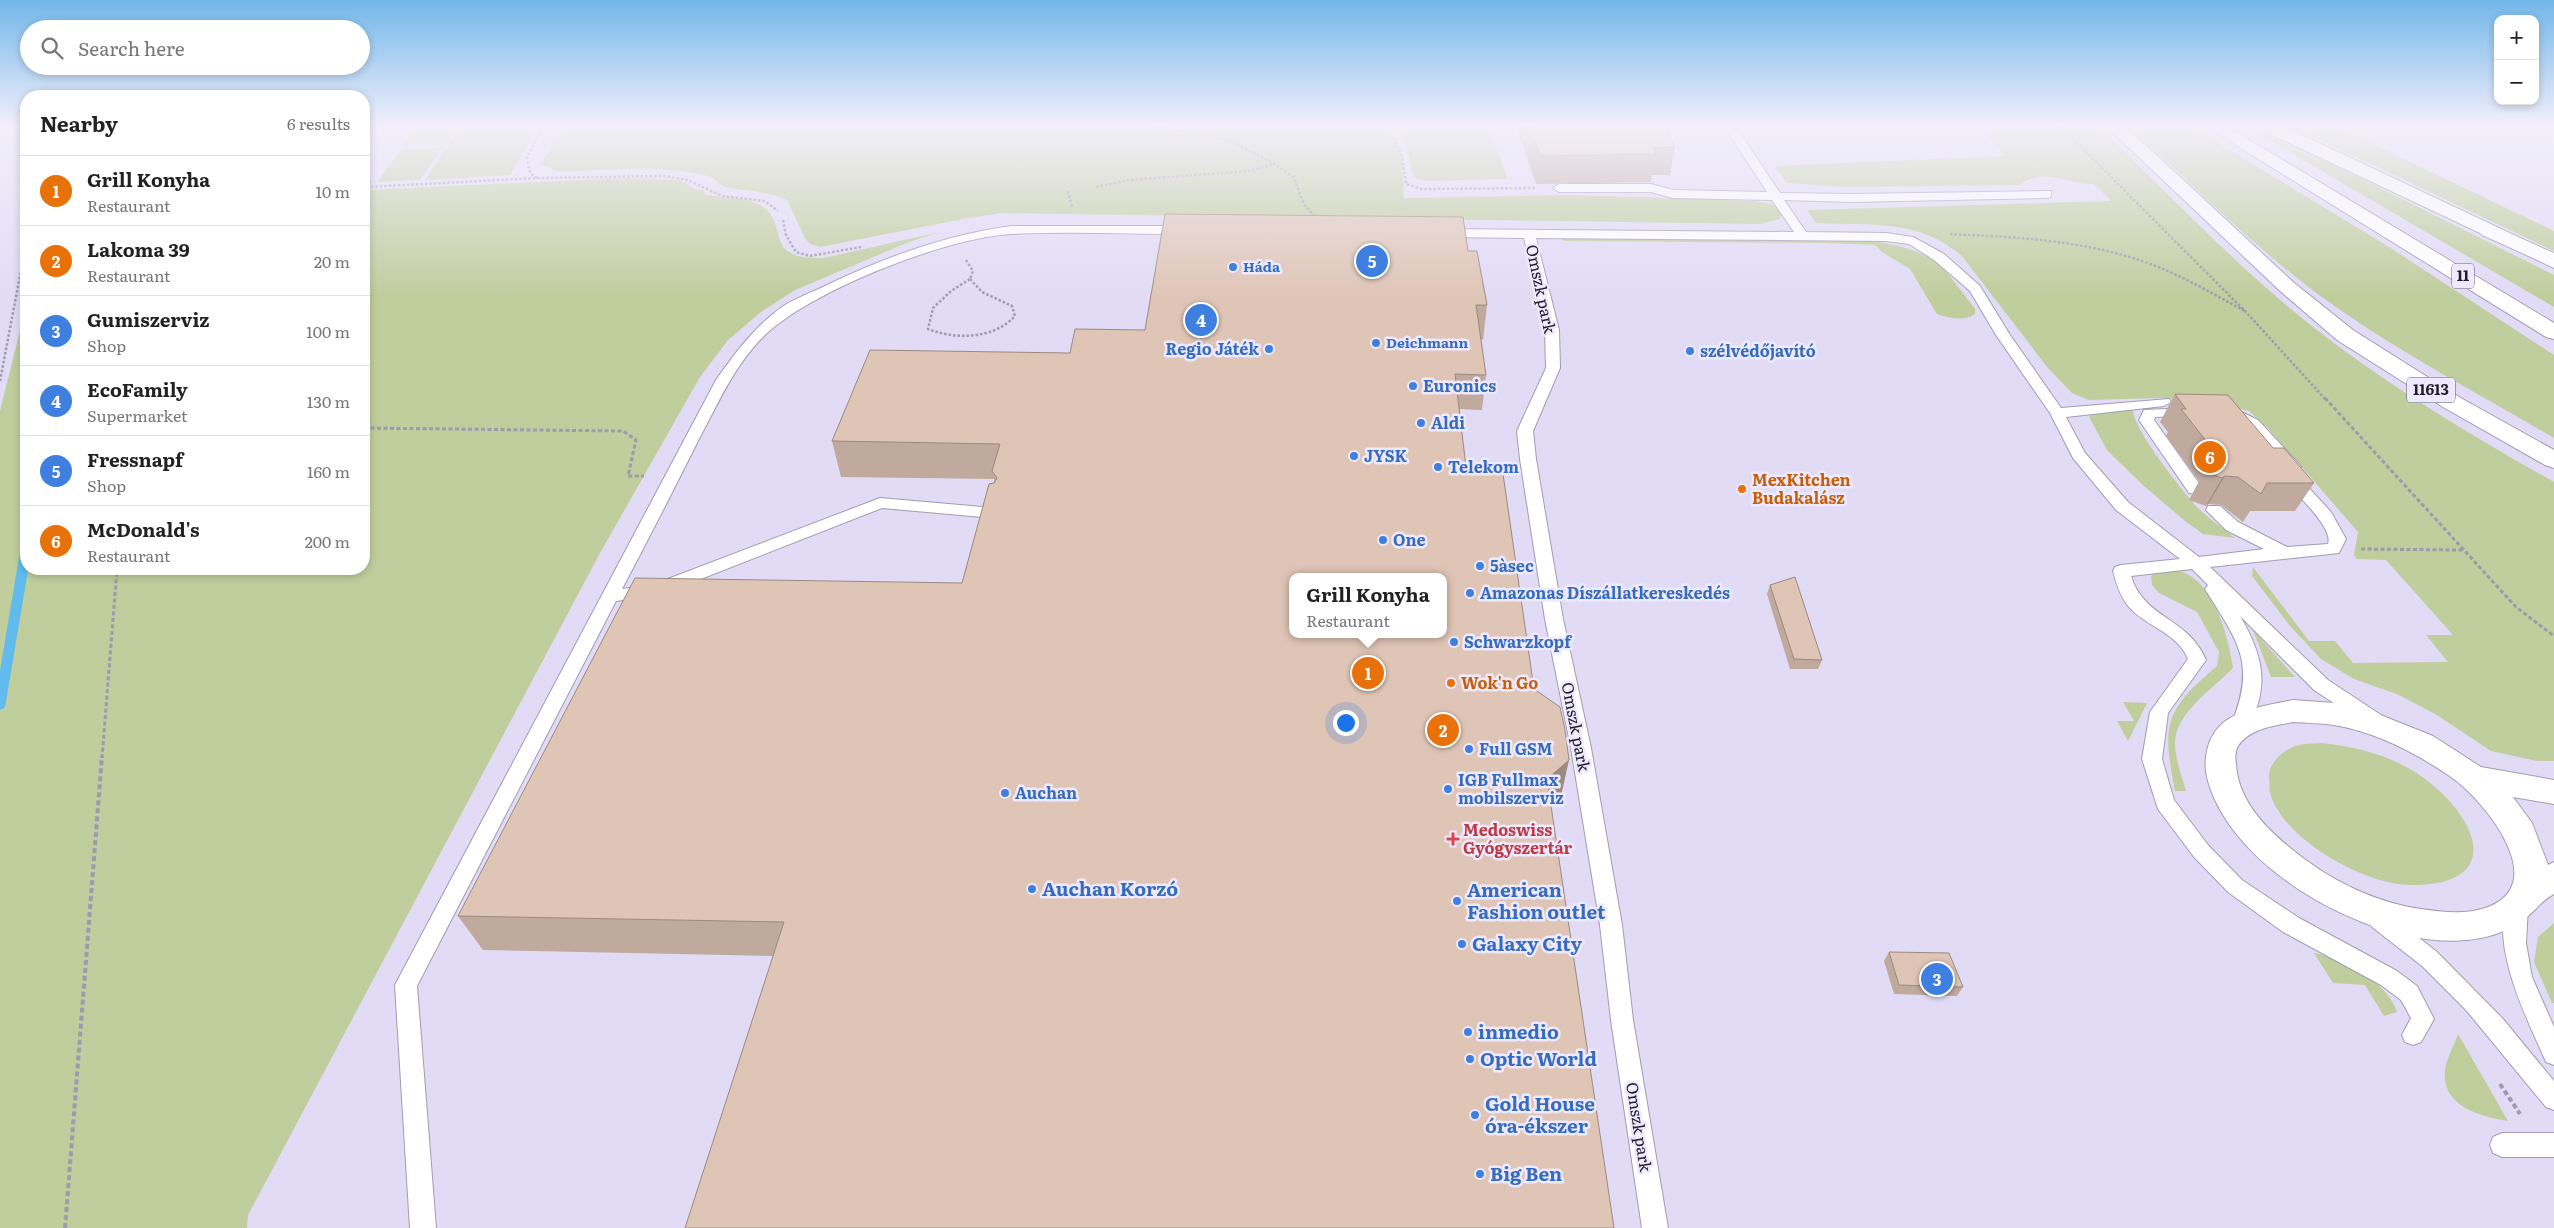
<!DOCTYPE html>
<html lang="en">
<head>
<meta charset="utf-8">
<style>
  body { margin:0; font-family:Literata,serif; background:#f6f6f6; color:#222 }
  .controls { position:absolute; right:15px; top:15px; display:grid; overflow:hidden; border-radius:10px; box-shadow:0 2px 8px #0003 }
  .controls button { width:45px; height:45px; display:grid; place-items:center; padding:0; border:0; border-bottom:1px solid #e0e0e0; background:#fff; color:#222; font:25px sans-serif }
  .you { position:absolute; left:1345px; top:722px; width:18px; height:18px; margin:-12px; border:4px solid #fff; border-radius:50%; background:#1a73e8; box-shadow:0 0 0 8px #1a73e833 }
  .badge { display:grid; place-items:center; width:32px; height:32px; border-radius:50%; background:#7e4bc3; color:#fff; font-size:16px; font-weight:700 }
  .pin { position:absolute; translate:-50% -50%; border:2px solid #fff; box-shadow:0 1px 5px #0006 }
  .popup { position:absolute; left:1289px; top:573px; width:158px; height:65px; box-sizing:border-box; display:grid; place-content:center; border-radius:10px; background:#fff; filter:drop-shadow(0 1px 4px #0005); font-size:16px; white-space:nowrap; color:#767676 }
  .popup b { font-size:19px; color:#222 }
  .popup::after { content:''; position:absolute; left:50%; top:100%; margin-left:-10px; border:10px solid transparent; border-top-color:#fff }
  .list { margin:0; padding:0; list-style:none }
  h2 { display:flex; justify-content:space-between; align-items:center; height:65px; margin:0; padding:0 20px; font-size:21px }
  h2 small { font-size:16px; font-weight:400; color:#767676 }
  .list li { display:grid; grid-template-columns:32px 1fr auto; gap:15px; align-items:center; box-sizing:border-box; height:70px; padding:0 20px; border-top:1px solid #e0e0e0 }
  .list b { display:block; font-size:19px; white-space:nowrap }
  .list p { margin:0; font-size:16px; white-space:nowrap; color:#767676 }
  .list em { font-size:16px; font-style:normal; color:#767676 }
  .icon { flex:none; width:28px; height:28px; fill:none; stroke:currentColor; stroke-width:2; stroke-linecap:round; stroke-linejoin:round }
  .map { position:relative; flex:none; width:2554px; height:1228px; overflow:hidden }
  .search { position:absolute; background:#fff; box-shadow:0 2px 8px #0003; left:20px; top:20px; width:350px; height:55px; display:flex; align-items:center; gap:12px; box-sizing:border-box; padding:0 18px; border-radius:28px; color:#767676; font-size:19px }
  .panel { position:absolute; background:#fff; box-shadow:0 2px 8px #0003; left:20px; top:90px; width:350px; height:485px; border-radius:20px }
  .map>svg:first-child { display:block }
  .green { fill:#c0cd9c }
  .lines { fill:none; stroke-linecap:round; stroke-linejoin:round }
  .stream { stroke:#61bced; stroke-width:11 }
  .service-casing { stroke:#a19cb4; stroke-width:2 }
  .minor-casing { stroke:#a19cb4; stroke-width:2 }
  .primary-casing { stroke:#a19cb4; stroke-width:2 }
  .trunk-casing { stroke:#a19cb4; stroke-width:2 }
  .path-far2 { stroke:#9f9aae; stroke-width:2.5; stroke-dasharray:2.5 2; stroke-linecap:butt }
  .path-far1 { stroke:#9f9aae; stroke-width:3; stroke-dasharray:4 2.5; stroke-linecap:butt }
  .path { stroke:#9f9aae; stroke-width:4; stroke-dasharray:5 3; stroke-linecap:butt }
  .service { fill:#fff; fill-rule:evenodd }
  .minor { fill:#fff; fill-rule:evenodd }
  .primary { fill:#fff; fill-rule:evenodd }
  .trunk { fill:#fff; fill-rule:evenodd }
  .wall { fill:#c0a99d }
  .shaded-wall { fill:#9c8a7f }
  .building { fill:#dfc5b6; stroke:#9c8a7f; fill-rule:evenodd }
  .shop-dot { fill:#3f7fe0; stroke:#eee9fe; stroke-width:2 }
  .food-dot { fill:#e8710a; stroke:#eee9fe; stroke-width:2 }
  .health-dot { fill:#e0444e; stroke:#eee9fe; stroke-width:2 }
  .labels { text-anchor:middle; stroke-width:5; stroke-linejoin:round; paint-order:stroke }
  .far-shop-label { font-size:14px; font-weight:bold; fill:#366cbe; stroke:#eee9fe; text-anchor:start }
  .shield { fill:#eee9fe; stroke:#5e5c68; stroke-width:1 }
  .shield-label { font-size:15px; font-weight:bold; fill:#211f28 }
  .street-label { font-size:16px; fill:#211f28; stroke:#eee9fe }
  .shop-label { font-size:16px; font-weight:bold; fill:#366cbe; stroke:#eee9fe; text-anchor:start }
  .food-label { font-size:16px; font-weight:bold; fill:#c56008; stroke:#eee9fe; text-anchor:start }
  .health-label { font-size:16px; font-weight:bold; fill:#be3a42; stroke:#eee9fe; text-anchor:start }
  .near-shop-label { font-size:19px; font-weight:bold; fill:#366cbe; stroke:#eee9fe; text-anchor:start }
</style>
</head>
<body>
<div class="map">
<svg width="2554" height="1228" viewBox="0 0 2554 1228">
  <rect width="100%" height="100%" fill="#e1dbf5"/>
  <path class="green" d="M416 126H459L447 144 402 146Z
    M461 126H538L510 175 425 180Z
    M565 126H1487L1508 179 1425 181 1415 178C1407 162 1411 144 1398 129H1389C1405 143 1402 178 1404 198L1571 195 1753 201 1773 204 1781 214 1780 219 1760 224 1002 213 968 218 820 247 810 244 805 238 787 200C768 191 748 192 727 187 719 186 715 177 708 176 662 164 605 170 558 172L541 164Z
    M1978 126H2098C2156 181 2211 240 2271 292 2354 365 2458 428 2554 482V761H2537L2491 751 2437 715 2397 694 2354 679 2321 659 2290 626 2252 576 2253 567 2309 641H2335L2353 663 2448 662 2426 635H2453L2386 560 2357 559 2354 555 2358 532 2268 428 2249 411 2209 401 2160 398 2089 400 2072 393 2048 368 1962 256C1918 218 1871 226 1816 223L1807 210 2111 201 2094 184C2068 184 2043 167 2020 185L1848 187 1787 183 1775 166 2005 156Z
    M2129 126H2190L2389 247 2554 355V438C2471 389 2383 344 2306 285 2244 237 2187 180 2129 126Z
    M2245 126H2256L2554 275V307Z
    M2291 126H2335L2554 231V251Z
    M443 147 420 180 377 182 402 149Z
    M627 178 679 180 697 190H704L703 193 707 195C723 198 746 197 760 205 792 224 759 260 824 258L940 232 909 242 795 290 761 312 728 340 700 377 600 553 248 1215 247 1228H0V411L26 307V569H364V190Z
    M1559 237 1849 239C1884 242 1925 246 1949 275 1958 286 1966 298 1975 309V314C1965 322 1949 318 1937 314L1910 269 1882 252 1875 245 1826 243 1564 241Z
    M2133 408C2130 426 2184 493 2198 508 2209 519 2223 528 2235 538L2203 534 2185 521 2144 486 2107 450 2089 417 2097 409Z
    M2157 570C2164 570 2173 569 2180 571 2215 582 2228 636 2233 668 2213 689 2173 714 2175 746 2176 762 2182 777 2186 791H2175C2162 724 2164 711 2217 666L2219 652 2197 612 2159 593 2152 585 2151 576Z
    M2253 630 2295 677H2271Z
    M2123 702 2147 703 2128 741 2117 721H2134Z
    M2322 743C2357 747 2389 755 2418 774 2476 813 2510 886 2409 885 2363 884 2283 839 2270 793 2269 788 2270 782 2269 778 2268 763 2283 750 2296 746 2304 743 2314 744 2322 743Z
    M2554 923V1003H2552L2534 962 2538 937Z
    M2314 953C2343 957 2388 983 2397 1012L2384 1016 2365 985 2333 983Z
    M2458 1034 2508 1121C2481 1117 2441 1106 2445 1071 2446 1059 2454 1046 2458 1034Z"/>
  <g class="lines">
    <path class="stream" d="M0 704 26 549"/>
    <defs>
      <path id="service" d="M1724 126H1735L1780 193 1852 194 2051 191V197L2047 198 1852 202 1784 200 1806 232 1886 233 1913 237 1944 254 1980 286 2010 335 2061 408 2169 399 2171 402 2164 406 2066 417 2085 453 2128 502 2199 557 2264 549 2226 530 2206 510 2208 506H2220L2238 522 2287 547 2328 544C2334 528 2296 494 2285 481L2283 478 2285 475H2297L2331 512 2346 539 2339 553 2210 567 2328 680 2381 715 2383 720 2381 725 2374 727 2367 725 2314 690 2240 616C2264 657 2270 687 2247 730L2240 732 2233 730 2231 725C2257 663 2238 642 2205 589L2208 585 2192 569 2131 576C2144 619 2188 617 2206 660L2168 713 2162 759 2174 800 2208 845 2242 880 2299 918 2397 971 2417 986 2434 1019 2421 1042 2413 1045 2405 1042 2402 1035 2411 1018 2401 1000 2381 985 2283 932 2228 892 2194 857 2158 809 2142 759 2150 712 2188 659C2177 632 2146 627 2128 606 2120 596 2116 583 2113 571L2115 567 2121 565 2180 559 2116 510 2073 458 2050 413 1996 335 1970 291 1934 260 1909 244 1886 241 1536 238 1559 330 1560 368 1533 431 1536 459 1563 619 1591 748 1622 925 1633 1020 1668 1228H1642L1611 1020 1600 925 1571 748 1545 619 1520 459 1517 431 1546 368 1545 330 1524 238 1443 237 1437 233 1443 229 1794 232 1772 200 1673 198 1651 192H1559L1553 188 1559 184H1651L1673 190 1767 192Z
        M1011 226H1185L1191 230 1185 234C1127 234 1069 231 1012 234 947 237 810 291 764 336 734 365 717 406 698 441 673 491 648 540 622 589L652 585 880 498 994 508 1000 509 1002 513 1000 517 994 518 882 508 660 595 616 601 417 986 436 1228H410L395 985 716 380C735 353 755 326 782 307 794 299 810 293 823 287 882 258 946 235 1011 226Z
        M2231 407 2258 420 2299 464 2301 467 2299 470H2287L2248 426 2226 414 2224 411Z
        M2188 408 2195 412 2193 415 2155 417 2154 420 2203 489 2195 494 2189 493 2139 420 2144 410Z
        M2517 897 2525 900 2528 906 2526 943 2532 977 2554 1027V1065L2546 1062C2528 1021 2488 943 2509 900Z
        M2380 912 2413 933 2437 952 2503 1019 2554 1081V1110L2546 1107 2466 1010 2422 966 2372 927 2369 921 2372 915Z
        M2502 1133H2554V1157H2502L2493 1153 2490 1145 2493 1137Z"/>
      <path id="minor" d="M2293 700 2334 703 2378 714 2433 736 2481 767 2554 780V804L2513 797 2532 823 2548 865 2554 862V894C2541 901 2537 909 2526 918 2514 928 2496 935 2481 938 2388 957 2234 875 2208 781 2202 760 2207 736 2224 722 2243 708 2270 705 2293 700ZM2293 722C2306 723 2321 723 2334 725 2376 732 2416 753 2451 777 2484 800 2554 885 2485 908 2465 915 2442 912 2421 909 2383 904 2342 886 2310 863 2278 840 2238 807 2236 764 2235 758 2235 751 2238 746 2250 728 2274 726 2293 722Z"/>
      <path id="primary" d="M2106 126H2125L2293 282 2353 330 2459 397 2554 450V468L2545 465 2443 407 2337 340 2279 290Z
        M2205 126H2226L2554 323V339L2546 337Z
        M2260 126H2283L2554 254V268L2262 130Z"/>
      <path id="trunk" d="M2489 225 2554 253V267L2482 235 2479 231 2482 227Z"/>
    </defs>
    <use href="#service" class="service-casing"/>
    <use href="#minor" class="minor-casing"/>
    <use href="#primary" class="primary-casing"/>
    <use href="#trunk" class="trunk-casing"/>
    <path class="path-far2" d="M1154 126 1228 140 1275 164 1294 178 1304 204 1316 218
      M2060 126 2247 313 2326 400
      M1393 138 1402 156 1406 184 1422 189 1536 188
      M537 178 530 173 527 157 543 126
      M364 179 370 182 366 187 537 178 664 176 688 180 722 196 765 201 778 211
      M1096 187 1129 180 1249 171 1275 164
      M1068 191 1072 207
      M783 220 786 235 796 252 810 256 861 247
      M1950 234C2014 237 2081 240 2142 261 2178 273 2211 293 2245 311
      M966 260 973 271 970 279
      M970 279 982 292 1012 306 1015 316C994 339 956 340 928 329L933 308 951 291Z
      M0 381 26 244"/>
    <path class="path-far1" d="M2325 398 2516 607 2554 636
      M364 428 623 431 636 440 628 476H644
      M2361 549 2462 550
      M102 758 117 569"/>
    <path class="path" d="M2500 1084 2520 1114
      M65 1228 102 756"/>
    <use href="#service" class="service"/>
    <use href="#minor" class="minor"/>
    <use href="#primary" class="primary"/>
    <use href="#trunk" class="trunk"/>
  </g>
  <path class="wall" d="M1516 126H1665L1675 147 1670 175H1652L1651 182 1536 184Z
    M1468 251 1487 305 1483 340 1481 339 1486 375 1482 410 1459 409 1466 467 1534 689 1561 796 1551 805 773 956 483 950 458 916 962 583 994 482V479L841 477 832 441 1070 353 1145 330Z
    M2175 394 2273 448 2314 483 2295 511H2250L2243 522 2221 505 2208 504 2206 506 2189 500 2199 481 2166 436 2168 432 2160 422Z
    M1770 585 1822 660 1818 669H1790L1767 594Z
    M1889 952 1963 987 1957 996 1894 994 1884 961Z"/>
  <path class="shaded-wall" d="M2225 476 2208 504 2206 506 2222 478Z
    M1569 760 1561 796 1539 815 1547 779Z"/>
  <path class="building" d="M1529 126H1665L1675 147 1653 148 1656 154 1540 156Z
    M1165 214 1463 217 1468 251H1477L1487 305H1476L1486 375 1455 374 1466 467H1502L1534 689 1560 707 1565 730 1569 760 1547 779 1614 1228H685L784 922 458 916 635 578 962 583 989 484 994 483 997 478 992 471 1000 444 832 441 870 350 1070 353 1075 329 1145 330ZM1293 577H1443V634H1293Z
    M2175 394 2228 395 2273 448H2284L2314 483H2267L2261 494 2238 477 2225 476 2222 478 2205 472 2208 467 2219 466 2221 460 2181 409H2186Z
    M1795 577 1822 660 1794 659 1770 585Z
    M1889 952 1949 953 1963 987 1899 985Z"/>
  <linearGradient id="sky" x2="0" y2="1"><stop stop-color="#72b7ea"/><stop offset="0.42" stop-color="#f2effa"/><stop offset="1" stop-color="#f2effa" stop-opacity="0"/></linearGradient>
  <rect width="2554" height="298" fill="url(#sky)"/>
  <g class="shop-dot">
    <circle cx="1233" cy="267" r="5"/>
    <circle cx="1376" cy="343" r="5"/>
    <circle cx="1269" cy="349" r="5"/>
    <circle cx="1690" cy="351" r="5"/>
    <circle cx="1413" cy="386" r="5"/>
    <circle cx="1421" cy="423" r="5"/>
    <circle cx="1354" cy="456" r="5"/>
    <circle cx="1438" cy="467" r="5"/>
    <circle cx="1383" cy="540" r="5"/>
    <circle cx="1480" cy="566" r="5"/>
    <circle cx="1470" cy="593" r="5"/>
    <circle cx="1454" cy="642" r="5"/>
    <circle cx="1469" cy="749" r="5"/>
    <circle cx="1448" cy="789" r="5"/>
    <circle cx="1005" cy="793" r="5"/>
    <circle cx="1032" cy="889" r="5"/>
    <circle cx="1457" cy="901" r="5"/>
    <circle cx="1462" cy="944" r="5"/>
    <circle cx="1468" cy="1032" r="5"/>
    <circle cx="1470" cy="1059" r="5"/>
    <circle cx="1475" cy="1115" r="5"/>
    <circle cx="1480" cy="1174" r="5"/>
  </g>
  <g class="food-dot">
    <circle cx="1742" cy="489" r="5"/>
    <circle cx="1451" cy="683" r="5"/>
  </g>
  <path class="health-dot" d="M1450.5 831.5h5v5h5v5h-5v5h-5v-5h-5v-5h5z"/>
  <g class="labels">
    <g class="far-shop-label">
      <text x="1243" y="272">Háda</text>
      <text x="1386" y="348">Deichmann</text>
    </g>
    <g class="shield">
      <rect x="2452" y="263.5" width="22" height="25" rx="4"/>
      <rect x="2407" y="377.5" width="48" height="25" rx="4"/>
    </g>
    <g class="shield-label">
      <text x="2463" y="281">11</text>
      <text x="2431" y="395">11613</text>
    </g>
    <g class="street-label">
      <text transform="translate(1541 289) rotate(78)" y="6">Omszk park</text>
      <text transform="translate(1576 727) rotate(79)" y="6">Omszk park</text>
      <text transform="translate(1639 1127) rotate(81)" y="6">Omszk park</text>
    </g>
    <g class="shop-label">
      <text x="1259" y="355" text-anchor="end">Regio Játék</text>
      <text x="1700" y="357">szélvédőjavító</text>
      <text x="1423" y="392">Euronics</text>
      <text x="1431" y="429">Aldi</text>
      <text x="1364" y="462">JYSK</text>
      <text x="1448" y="473">Telekom</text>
      <text x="1393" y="546">One</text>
      <text x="1490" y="572">5àsec</text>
      <text x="1480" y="599">Amazonas Díszállatkereskedés</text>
      <text x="1464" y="648">Schwarzkopf</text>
      <text x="1479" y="755">Full GSM</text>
      <text x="1458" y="786">IGB Fullmax<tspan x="1458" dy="18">mobilszerviz</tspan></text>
      <text x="1015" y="799">Auchan</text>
    </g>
    <g class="food-label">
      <text x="1752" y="486">MexKitchen<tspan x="1752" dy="18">Budakalász</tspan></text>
      <text x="1461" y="689">Wok'n Go</text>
    </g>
    <g class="health-label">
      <text x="1463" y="836">Medoswiss<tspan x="1463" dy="18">Gyógyszertár</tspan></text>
    </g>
    <g class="near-shop-label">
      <text x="1042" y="896">Auchan Korzó</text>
      <text x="1467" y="897">American<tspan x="1467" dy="22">Fashion outlet</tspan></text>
      <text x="1472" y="951">Galaxy City</text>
      <text x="1478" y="1039">inmedio</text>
      <text x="1480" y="1066">Optic World</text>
      <text x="1485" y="1111">Gold House<tspan x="1485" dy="22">óra-ékszer</tspan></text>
      <text x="1490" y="1181">Big Ben</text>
    </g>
  </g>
</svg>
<div class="controls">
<button>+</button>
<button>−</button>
</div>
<div class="you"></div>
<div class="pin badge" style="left:1368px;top:673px;background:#e8710a">1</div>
<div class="popup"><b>Grill Konyha</b>Restaurant</div>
<div class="pin badge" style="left:1443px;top:730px;background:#e8710a">2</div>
<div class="pin badge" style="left:1937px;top:979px;background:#3f7fe0">3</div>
<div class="pin badge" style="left:1201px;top:320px;background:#3f7fe0">4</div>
<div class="pin badge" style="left:1372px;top:261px;background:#3f7fe0">5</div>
<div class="pin badge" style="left:2210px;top:457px;background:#e8710a">6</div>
<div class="search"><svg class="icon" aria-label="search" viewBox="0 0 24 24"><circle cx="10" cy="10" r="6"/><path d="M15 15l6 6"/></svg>Search here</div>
<section class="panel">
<h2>Nearby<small>6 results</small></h2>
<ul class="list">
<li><span class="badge" style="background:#e8710a">1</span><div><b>Grill Konyha</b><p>Restaurant</p></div><em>10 m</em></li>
<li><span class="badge" style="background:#e8710a">2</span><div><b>Lakoma 39</b><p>Restaurant</p></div><em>20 m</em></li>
<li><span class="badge" style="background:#3f7fe0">3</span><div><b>Gumiszerviz</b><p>Shop</p></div><em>100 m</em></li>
<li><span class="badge" style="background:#3f7fe0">4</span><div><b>EcoFamily</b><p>Supermarket</p></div><em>130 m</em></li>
<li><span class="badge" style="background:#3f7fe0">5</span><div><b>Fressnapf</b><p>Shop</p></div><em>160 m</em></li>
<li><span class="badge" style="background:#e8710a">6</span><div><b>McDonald's</b><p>Restaurant</p></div><em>200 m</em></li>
</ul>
</section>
</div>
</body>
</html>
